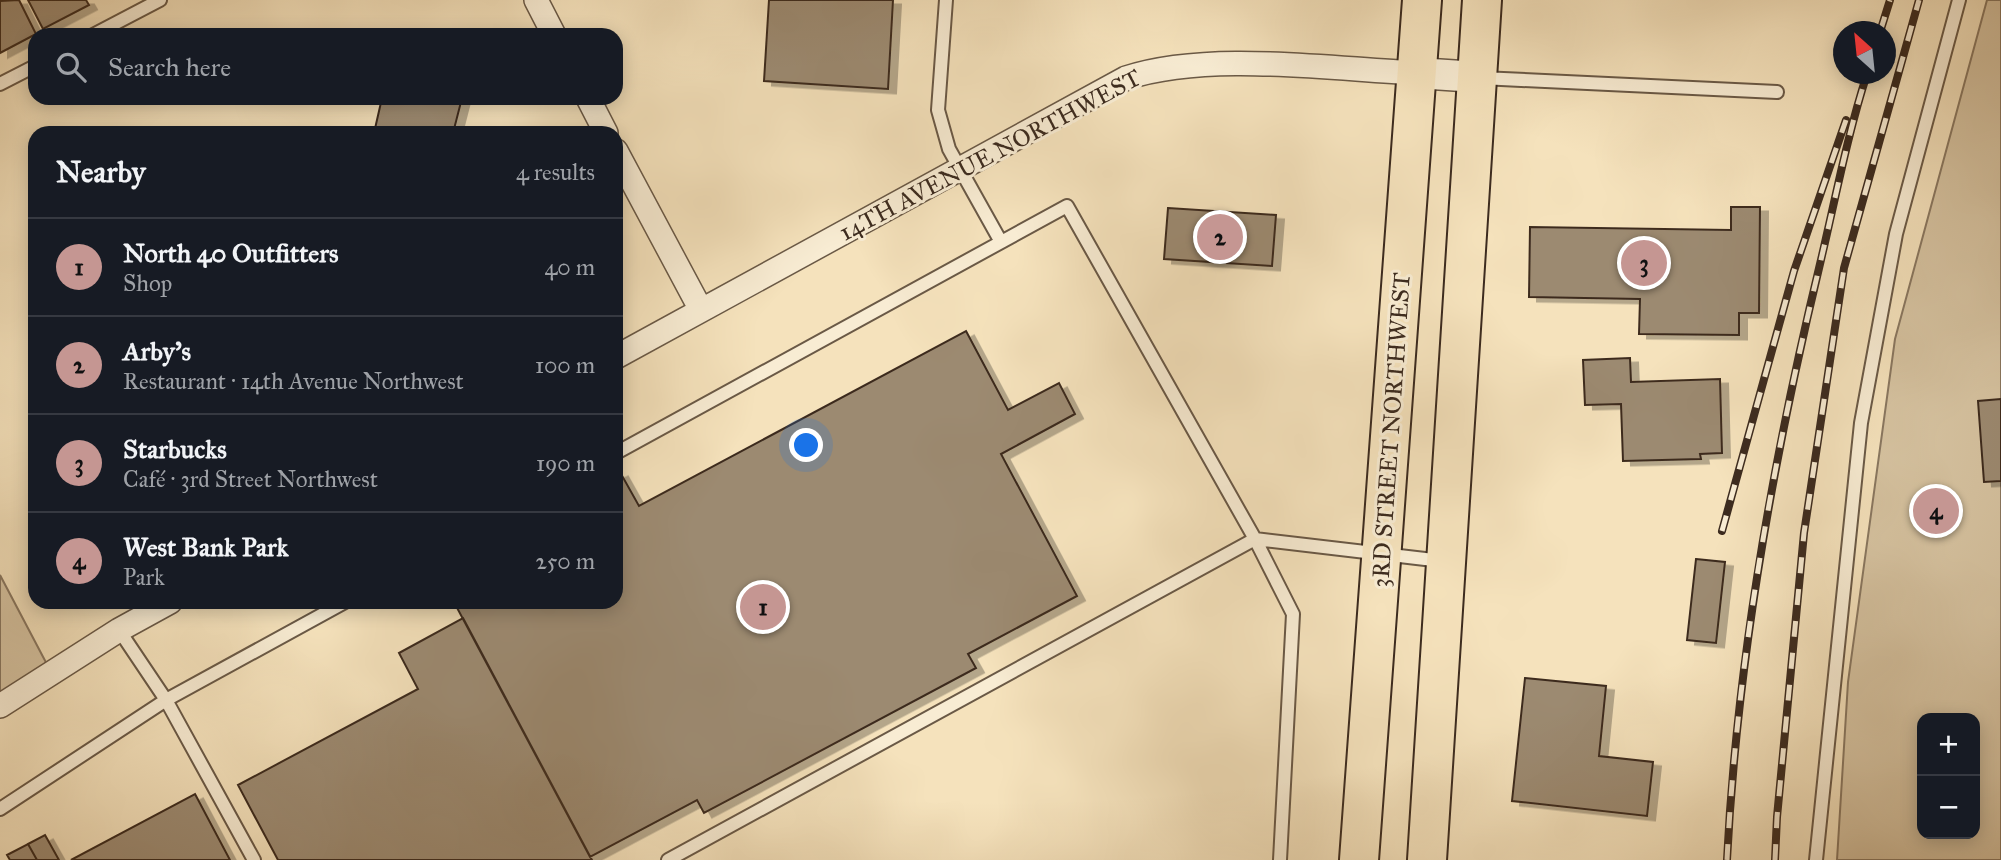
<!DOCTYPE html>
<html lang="en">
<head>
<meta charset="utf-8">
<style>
  body { margin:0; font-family:"IM FELL Great Primer",serif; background:#20242c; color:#f1f3f6 }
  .controls { position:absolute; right:21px; bottom:21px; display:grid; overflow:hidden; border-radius:14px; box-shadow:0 4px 18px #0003 }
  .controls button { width:63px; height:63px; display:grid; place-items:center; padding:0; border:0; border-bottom:2px solid #363941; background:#171b24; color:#f1f3f6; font:35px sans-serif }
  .compass { position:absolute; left:1833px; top:21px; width:63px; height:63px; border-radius:50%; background:#171b24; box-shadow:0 4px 18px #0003; rotate:333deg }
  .you { position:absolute; left:807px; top:446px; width:24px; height:24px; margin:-18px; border:5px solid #fff; border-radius:50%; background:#1a73e8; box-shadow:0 0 0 10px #1a73e833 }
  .badge { display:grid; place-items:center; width:46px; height:46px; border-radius:50%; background:#c59692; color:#111; font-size:23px; font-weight:700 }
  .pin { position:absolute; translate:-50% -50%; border:4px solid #fff; box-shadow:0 2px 7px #0006 }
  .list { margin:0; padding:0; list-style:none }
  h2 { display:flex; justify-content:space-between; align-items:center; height:91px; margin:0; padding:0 28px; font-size:30px }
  h2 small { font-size:23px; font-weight:400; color:#9ea1a6 }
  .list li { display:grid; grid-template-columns:46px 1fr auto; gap:21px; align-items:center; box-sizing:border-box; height:98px; padding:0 28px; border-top:2px solid #363941 }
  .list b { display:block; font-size:26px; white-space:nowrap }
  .list p { margin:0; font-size:23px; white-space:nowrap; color:#9ea1a6 }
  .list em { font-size:23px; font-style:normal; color:#9ea1a6 }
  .icon { flex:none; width:38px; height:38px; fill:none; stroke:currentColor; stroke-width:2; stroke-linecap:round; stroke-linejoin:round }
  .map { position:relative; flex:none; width:2001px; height:860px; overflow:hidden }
  .search { position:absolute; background:#171b24; box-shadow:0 4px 18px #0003; left:28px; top:28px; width:595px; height:77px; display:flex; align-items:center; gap:18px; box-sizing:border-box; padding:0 24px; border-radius:21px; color:#9ea1a6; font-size:26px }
  .panel { position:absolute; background:#171b24; box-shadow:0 4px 18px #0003; left:28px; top:126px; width:595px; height:483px; border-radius:21px }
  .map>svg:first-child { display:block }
  .green { fill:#d6c3a1; stroke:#897760; stroke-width:2; fill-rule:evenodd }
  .building { fill:#9c8a71; stroke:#3c2b1f; stroke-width:2; filter:url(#shadow) }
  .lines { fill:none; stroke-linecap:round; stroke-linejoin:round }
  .service-casing { stroke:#6a5946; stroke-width:16 }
  .minor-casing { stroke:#6a5946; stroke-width:26 }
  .tertiary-casing { stroke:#6a5946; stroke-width:33 }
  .trunk-casing { stroke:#3c2b1f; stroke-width:42 }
  .service { stroke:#f8ecd3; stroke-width:12 }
  .minor { stroke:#f8ecd3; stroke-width:23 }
  .tertiary { stroke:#f8ecd3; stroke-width:30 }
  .trunk { stroke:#f5e2bc; stroke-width:38 }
  .rail-casing { stroke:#3c2b1f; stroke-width:8 }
  .rail { stroke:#f8ecd3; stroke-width:5; stroke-dasharray:16; stroke-linecap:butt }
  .labels { text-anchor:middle; stroke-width:6; stroke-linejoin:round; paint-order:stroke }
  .street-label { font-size:24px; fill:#3c2b1f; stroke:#f8ecd3 }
</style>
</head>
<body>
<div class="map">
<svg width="2001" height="860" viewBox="0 0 2001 860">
  <defs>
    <filter id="shadow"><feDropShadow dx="8" dy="4.5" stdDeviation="0" flood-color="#0004"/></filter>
  </defs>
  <rect width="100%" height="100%" fill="#f5e2bc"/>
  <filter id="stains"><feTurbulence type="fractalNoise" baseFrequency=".00286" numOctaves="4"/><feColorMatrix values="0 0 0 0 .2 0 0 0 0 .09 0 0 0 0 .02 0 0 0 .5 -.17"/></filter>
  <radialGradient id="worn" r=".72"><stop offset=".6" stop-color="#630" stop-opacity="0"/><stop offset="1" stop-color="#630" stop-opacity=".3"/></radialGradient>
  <path class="green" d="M1987 0H2001V860H1837L1848 682 1895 339ZM1922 718H1975V834H1922Z
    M0 575 51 672 0 706Z"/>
  <path class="building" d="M19 0 36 34 0 53V1Z
    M28 0H86L89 5 43 29Z
    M769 0H893L888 89 764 81Z
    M382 98H462L453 133H374Z
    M1731 207H1760L1759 313H1739V335L1639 334 1640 299 1529 297 1530 227 1731 230Z
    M1168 208 1276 215 1272 266 1164 259Z
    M966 331 1008 410 1059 383 1075 414 1001 454 1077 596 968 654 976 668 704 813 697 800 590 857 455 604 616 602V474L620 472 639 506Z
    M1630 358 1631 382 1720 379 1722 453 1700 454 1701 459 1623 461 1621 404 1585 405 1583 360Z
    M2001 399V481L1984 482 1978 401Z
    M1696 559 1725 562 1716 643 1687 640Z
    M463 618 592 860H278L238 785 418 689 399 653Z
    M1525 678 1606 686 1599 756 1653 762 1647 816 1512 801Z
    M195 794 230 860H71Z
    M45 835 59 860H37L28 844Z
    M28 844 37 860H10L7 855Z"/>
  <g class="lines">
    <defs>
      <path id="service" d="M946 0 938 110 949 149 1001 242
        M93 35 160 0
        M1481 78 1777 92
        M0 84 35 66
        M616 453 1067 206 1255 539 1293 614 1280 860
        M119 630 166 700 254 860
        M0 809 166 700 345 602
        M668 860 1255 539 1442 561
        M1816 860 1861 423 1896 234 1959 0"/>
      <path id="minor" d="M536 0 554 35
        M588 98 606 133
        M616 151 701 310
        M616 357 1126 78C1208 51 1329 69 1417 73
        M0 706 119 630 170 602"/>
      <path id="tertiary" d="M1417 73 1477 77"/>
      <path id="trunk" d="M1359 860 1422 0
        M1427 860 1482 0"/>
    </defs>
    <use href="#service" class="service-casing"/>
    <use href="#minor" class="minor-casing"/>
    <use href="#tertiary" class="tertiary-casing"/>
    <use href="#trunk" class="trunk-casing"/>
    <use href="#service" class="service"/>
    <use href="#minor" class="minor"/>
    <use href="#tertiary" class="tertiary"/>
    <use href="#trunk" class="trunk"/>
    <defs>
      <path id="rail" d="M1880 32 1890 0
        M1722 531 1794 271 1846 120
        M1727 860C1737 660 1773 459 1820 264 1835 201 1847 136 1867 74
        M1775 860 1777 817 1804 533 1844 268 1919 0"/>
    </defs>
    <use href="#rail" class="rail-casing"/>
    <use href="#rail" class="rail"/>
  </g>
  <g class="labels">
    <g class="street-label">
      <text transform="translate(990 155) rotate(-28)" y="8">14TH AVENUE NORTHWEST</text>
      <text transform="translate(1391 430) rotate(-86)" y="8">3RD STREET NORTHWEST</text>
    </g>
  </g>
  <rect width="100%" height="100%" filter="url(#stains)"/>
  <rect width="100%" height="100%" fill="url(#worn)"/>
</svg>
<div class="controls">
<button>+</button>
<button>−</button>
</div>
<svg class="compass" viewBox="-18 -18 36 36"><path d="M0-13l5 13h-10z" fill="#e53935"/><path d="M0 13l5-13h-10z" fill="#9ea1a6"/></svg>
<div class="you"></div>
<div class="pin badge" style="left:763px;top:607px">1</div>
<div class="pin badge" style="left:1220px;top:237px">2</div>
<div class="pin badge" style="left:1644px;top:263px">3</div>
<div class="pin badge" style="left:1936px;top:511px">4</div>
<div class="search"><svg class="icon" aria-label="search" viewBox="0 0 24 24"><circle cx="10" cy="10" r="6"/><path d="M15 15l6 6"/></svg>Search here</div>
<section class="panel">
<h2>Nearby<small>4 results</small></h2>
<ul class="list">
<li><span class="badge">1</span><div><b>North 40 Outfitters</b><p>Shop</p></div><em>40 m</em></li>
<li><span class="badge">2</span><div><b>Arby's</b><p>Restaurant · 14th Avenue Northwest</p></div><em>100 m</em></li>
<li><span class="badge">3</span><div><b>Starbucks</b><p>Café · 3rd Street Northwest</p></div><em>190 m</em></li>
<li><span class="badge">4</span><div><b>West Bank Park</b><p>Park</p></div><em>250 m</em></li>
</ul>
</section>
</div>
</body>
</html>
